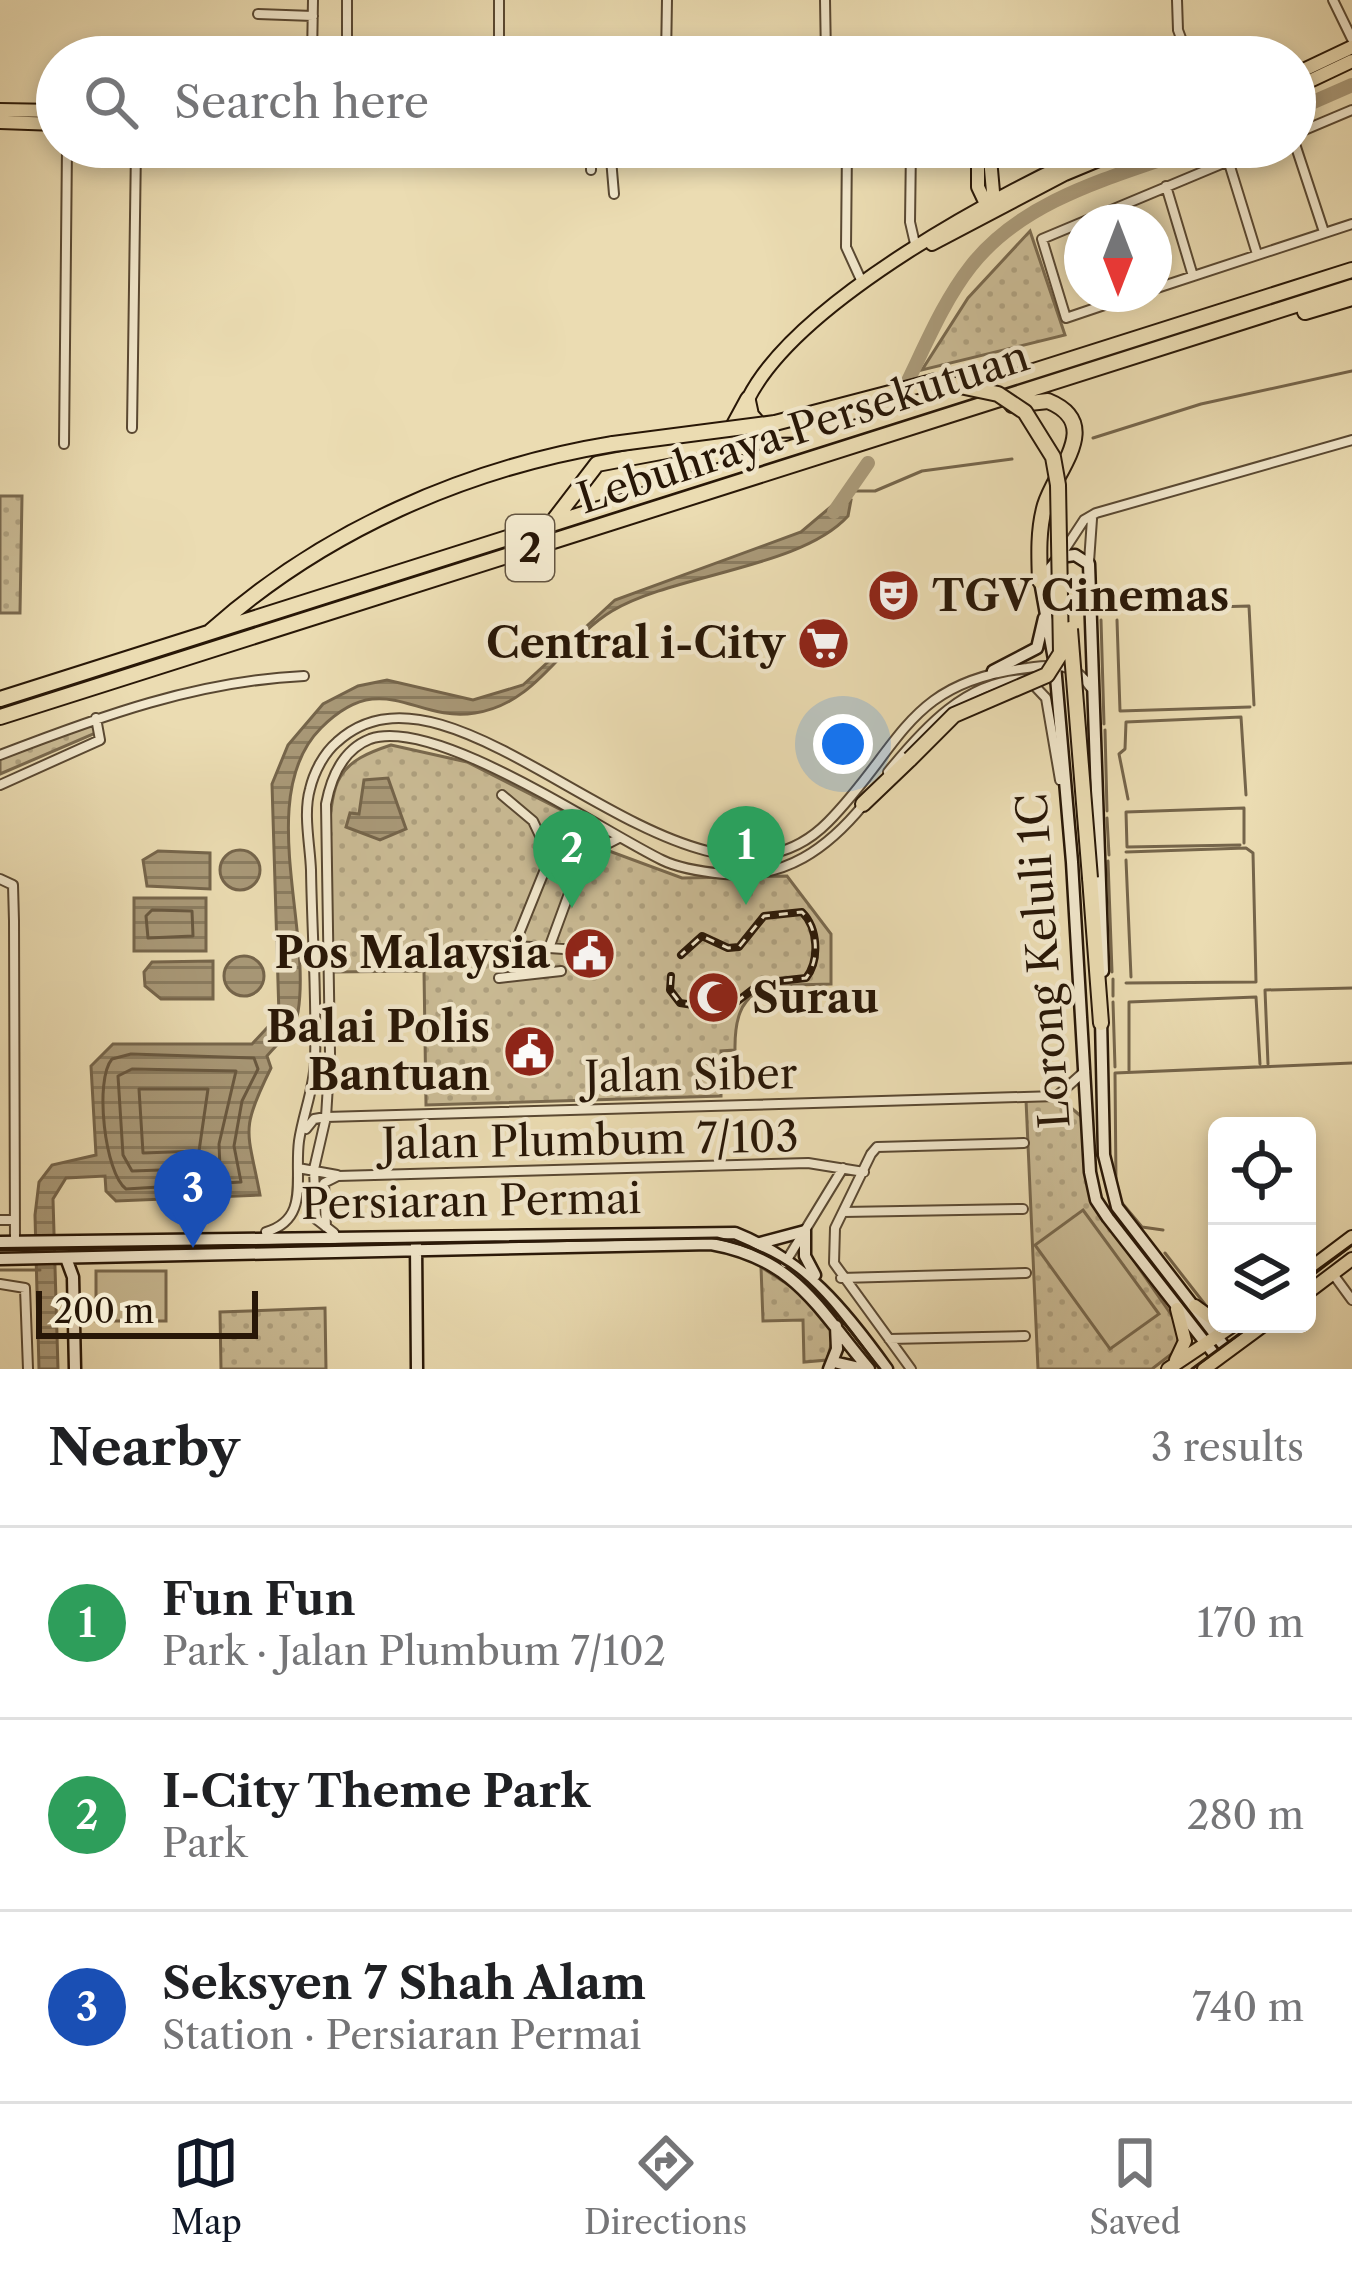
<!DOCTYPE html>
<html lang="en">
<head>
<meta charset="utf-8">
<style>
  body { margin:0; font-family:"Libre Caslon Text",serif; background:#f6f6f6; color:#202124 }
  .controls { position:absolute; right:36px; bottom:36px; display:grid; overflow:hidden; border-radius:18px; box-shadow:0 6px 18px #0003 }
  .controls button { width:108px; height:108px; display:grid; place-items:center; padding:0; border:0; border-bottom:3px solid #e0e0e0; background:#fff; color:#202124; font:60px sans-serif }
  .compass { position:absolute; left:1064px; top:204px; width:108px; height:108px; border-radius:50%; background:#fff; box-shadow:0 6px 18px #0003; rotate:180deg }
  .scale { position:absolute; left:36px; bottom:30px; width:222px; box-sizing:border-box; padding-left:12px; border:6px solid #281707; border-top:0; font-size:33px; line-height:42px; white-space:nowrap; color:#281707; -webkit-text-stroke:9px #f2e8cd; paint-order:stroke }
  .you { position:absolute; left:843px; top:744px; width:42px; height:42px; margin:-30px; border:9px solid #fff; border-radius:50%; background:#1a73e8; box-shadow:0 0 0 18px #1a73e833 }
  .badge { display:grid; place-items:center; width:78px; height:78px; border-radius:50%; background:#111827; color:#fff; font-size:39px; font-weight:700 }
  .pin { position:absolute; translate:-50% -99px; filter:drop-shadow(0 3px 6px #0008) }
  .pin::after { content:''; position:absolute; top:63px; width:42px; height:36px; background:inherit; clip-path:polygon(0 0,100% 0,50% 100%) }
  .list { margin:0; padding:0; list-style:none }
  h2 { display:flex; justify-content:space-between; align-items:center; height:156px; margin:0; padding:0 48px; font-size:51px }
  h2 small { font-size:39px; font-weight:400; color:#757577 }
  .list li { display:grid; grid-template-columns:78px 1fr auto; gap:36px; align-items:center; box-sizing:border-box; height:192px; padding:0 48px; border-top:3px solid #e0e0e0 }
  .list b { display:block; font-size:45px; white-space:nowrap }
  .list p { margin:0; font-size:39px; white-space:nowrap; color:#757577 }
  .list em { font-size:39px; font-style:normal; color:#757577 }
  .icon { flex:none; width:66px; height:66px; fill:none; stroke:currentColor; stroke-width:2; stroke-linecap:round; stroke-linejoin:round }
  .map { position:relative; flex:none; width:1352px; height:1369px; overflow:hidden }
  .search { position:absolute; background:#fff; box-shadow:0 6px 18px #0003; left:36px; right:36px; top:36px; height:132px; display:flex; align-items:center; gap:30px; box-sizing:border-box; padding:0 42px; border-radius:66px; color:#757577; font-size:45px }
  .sheet { height:732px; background:#fff }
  nav { display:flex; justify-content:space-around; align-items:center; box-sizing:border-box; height:168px; border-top:3px solid #e0e0e0; background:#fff; font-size:33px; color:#757577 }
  nav a { display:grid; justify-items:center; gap:6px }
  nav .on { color:#111827 }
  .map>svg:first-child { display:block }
  .green { fill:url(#green-dots); stroke:#79694e; stroke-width:3 }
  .pitch { fill:#cabb95; stroke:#79694e; stroke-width:3 }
  .water { fill:url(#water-rules); stroke:#75654b; stroke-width:3 }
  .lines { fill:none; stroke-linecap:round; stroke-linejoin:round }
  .shore { stroke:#685840; stroke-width:3 }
  .stream { stroke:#75654b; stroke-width:3 }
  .river { stroke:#a99978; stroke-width:14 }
  .street-casing { stroke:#594832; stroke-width:12 }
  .secondary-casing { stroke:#281707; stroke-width:15 }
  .primary-casing { stroke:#281707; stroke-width:16 }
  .highway-casing { stroke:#281707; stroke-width:18 }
  .street { stroke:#f2e8cd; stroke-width:8 }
  .secondary { stroke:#f2e8cd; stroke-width:10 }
  .primary { stroke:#ebdcb2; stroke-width:12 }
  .highway { stroke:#ebdcb2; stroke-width:14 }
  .tram { stroke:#281707; stroke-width:3 }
  .rail-casing { stroke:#281707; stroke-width:8 }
  .rail { stroke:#f2e8cd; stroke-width:3; stroke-dasharray:9; stroke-linecap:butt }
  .highway-bridge-casing { stroke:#281707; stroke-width:18; stroke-linecap:butt }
  .highway-bridge { stroke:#ebdcb2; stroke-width:14 }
  .labels { text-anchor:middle; stroke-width:9; stroke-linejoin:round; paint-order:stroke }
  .shield { fill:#f2e8cd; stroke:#655642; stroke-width:3 }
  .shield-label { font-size:39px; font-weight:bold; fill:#281707 }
  .street-label { font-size:42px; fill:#281707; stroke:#f2e8cd }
  .poi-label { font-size:42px; font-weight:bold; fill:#281707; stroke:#f2e8cd; text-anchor:end }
</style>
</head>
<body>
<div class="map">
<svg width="1352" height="1369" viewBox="0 0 1352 1369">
  <defs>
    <pattern id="green-dots" width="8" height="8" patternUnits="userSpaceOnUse" patternTransform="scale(3)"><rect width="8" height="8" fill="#cabb95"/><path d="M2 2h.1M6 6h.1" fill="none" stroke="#aea07f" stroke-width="1.8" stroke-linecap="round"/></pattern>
    <pattern id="water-rules" width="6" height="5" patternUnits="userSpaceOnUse" patternTransform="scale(3)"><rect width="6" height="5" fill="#a99978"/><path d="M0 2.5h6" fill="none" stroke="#8a7c60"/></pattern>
  </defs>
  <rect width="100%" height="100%" fill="#ebdcb2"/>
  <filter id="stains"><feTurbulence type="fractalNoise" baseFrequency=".00167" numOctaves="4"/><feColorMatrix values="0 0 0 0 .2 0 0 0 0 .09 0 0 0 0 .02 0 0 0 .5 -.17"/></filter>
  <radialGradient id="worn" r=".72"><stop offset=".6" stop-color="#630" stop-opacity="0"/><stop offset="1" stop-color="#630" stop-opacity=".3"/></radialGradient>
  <path class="green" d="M1030 231 1065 335 922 370 968 298Z
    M0 496H22L20 613H0Z
    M94 722 98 732 0 774V759Z
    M391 745 467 762 587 823 609 851 682 878 787 876 831 934V984C772 986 734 978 735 1050L721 1051V1096L426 1105 424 971 333 972C332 927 321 819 338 781 348 760 370 752 391 745Z
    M1061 1099 1083 1118 1091 1199 1177 1323 1178 1349 1152 1369H1038L1026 1100Z
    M761 1267 801 1293 834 1334 827 1360 804 1362 803 1320 763 1321Z
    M325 1308 326 1369H221L220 1312Z"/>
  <path class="pitch" d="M1083 1210 1159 1314 1110 1349 1035 1245Z
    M96 1271H166V1321H96Z"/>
  <path class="water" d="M840 499 851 500 848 516C801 568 674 574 612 611 562 641 539 703 475 713 414 723 383 666 321 728 255 794 312 929 298 1012 295 1029 277 1044 267 1056L271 1068C239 1132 248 1130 260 1195L116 1201 106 1191 105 1176 66 1178 53 1199 58 1369H39L35 1215 39 1182 52 1165 96 1155 91 1066 113 1044H252L279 1015 272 784 288 745 323 704 358 686 387 680 473 700 523 685 615 600 801 532Z
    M388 778 406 829 380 840 346 827 350 813 359 814 364 780Z
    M220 870a20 20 0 1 1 40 0a20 20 0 1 1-40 0Z
    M158 851 210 853V889L147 886 143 860Z
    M134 898H206V951H134Z
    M224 976a20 20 0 1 1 40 0a20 20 0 1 1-40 0Z
    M213 961V999H161L145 986 144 972 152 962Z"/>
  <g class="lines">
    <path class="shore" d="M152 910 192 911 193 936 148 938 146 916Z
      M131 1054 254 1058 258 1069 242 1101 234 1146 241 1182 126 1189C105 1174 94 1080 112 1059Z
      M132 1069 236 1071 219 1144 220 1168 132 1171 123 1155 118 1076Z
      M139 1089H208L199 1151 143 1153Z"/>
    <path class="stream" d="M1093 438 1201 404 1352 371
      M851 491H875L922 471 1012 459
      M1113 610 1249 606 1254 705
      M1101 620 1104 724
      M1117 620 1120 711 1250 707
      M1105 730 1107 811
      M1128 799 1119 754 1125 749 1126 722 1241 717 1246 795
      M1107 818 1109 855
      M1240 845 1127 847 1126 812 1244 808V843
      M1126 860 1131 977
      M1108 861 1112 972
      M1113 979V996
      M1126 983 1256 982 1253 853 1246 848 1126 852
      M1113 1002 1115 1067
      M1268 1064 1265 990 1352 988
      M1129 1070V1002L1256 997 1260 1064
      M1116 1183 1115 1073 1352 1063
      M1122 1203 1142 1227 1163 1230
      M1165 1253 1207 1307
      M0 1270H40"/>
    <path class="river" d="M1295 110 1352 85
      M900 397C922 354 941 304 971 266 1025 197 1118 176 1197 147
      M834 512 868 463"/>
    <defs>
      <path id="street" d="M499 0V57
        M825 0 826 57
        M1177 0 1178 30 1188 57
        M1333 0 1352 39
        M258 14 313 16
        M312 57 313 0
        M347 57V0
        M666 57 667 0
        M1295 134 1352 110
        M1295 144 1324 232
        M591 147V170
        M610 147 614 194
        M847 147 846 247 862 282
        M911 147 910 222 916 248
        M516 154H571V147
        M1228 160 1257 254
        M1166 186 1193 276
        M1154 289 1352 224
        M1137 294 1066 318 1042 239 1262 147
        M132 428 136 147
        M64 444 67 147
        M1061 555 1084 520 1096 513 1352 440
        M1089 562 1092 519
        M0 755C101 716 197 681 304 676
        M888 772C923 729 967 679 1028 679L1046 698 1060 780
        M0 785 100 740 96 718
        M502 795 533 821 550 857 514 946 549 948
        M550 857 578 869 549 948 564 949
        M568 864 619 838
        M0 879 13 885 14 921 15 1241
        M499 978 561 971
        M306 1129 314 1119 326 1117 1057 1096 1085 1071
        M298 1168 337 1175
        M843 1212 1023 1209
        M0 1220H15
        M326 1227 324 1183 338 1176 808 1163 864 1172
        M266 1232C310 1219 294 1179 299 1141 303 1114 314 1089 315 1061 317 998 312 934 311 870 310 844 303 814 310 789 314 772 324 753 337 742 459 629 692 960 828 822 902 747 906 682 1027 668 1054 664 1075 662 1090 687
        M334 1233 316 1219 314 1169 326 1117 330 1053 326 804C331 778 342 750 370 739 435 716 600 830 662 860 680 869 704 872 724 874 785 880 828 848 864 804
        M785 1263 843 1168
        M1333 1274 1352 1300
        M841 1278 1026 1273
        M0 1284 25 1288 28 1369
        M889 1339 1025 1336
        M911 1369 834 1263 835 1228 871 1154 877 1147 1024 1143"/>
      <path id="secondary" d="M993 671 1037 648 1044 618
        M1103 971 1089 564 1075 555 1060 557 1040 581 1055 665 1072 862 1090 1172 1096 1200 1108 1218 1218 1359
        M1101 1019 1104 1155 1117 1207 1228 1351
        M0 1242 735 1233C805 1261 844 1309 887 1369
        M760 1243 805 1231V1256L815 1275
        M416 1244 417 1369
        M66 1258 73 1277 75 1369
        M0 1259 711 1244C796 1259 818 1309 869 1369
        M838 1363 864 1369
        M829 1369 837 1349 836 1326"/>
      <path id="primary" d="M1295 74 1352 47
        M1295 88 1352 61
        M0 110 57 111
        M0 122 57 124
        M978 147V187L987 206
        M989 147 994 203
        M932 244 1065 174 1130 147
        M748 399C797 301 1005 189 1105 147
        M1307 1271 1352 1237
        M1307 1293 1352 1259
        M1195 1306 1217 1322
        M1176 1360 1185 1341 1177 1309
        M1168 1369 1235 1324
        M1204 1369 1265 1324"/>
      <path id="highway" d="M1305 312 1352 298
        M748 401 751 415 764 430 832 429
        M1012 405 1048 401C1104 424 1056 469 1045 505 1038 529 1039 555 1040 581
        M551 524 597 464 719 441 729 434 748 399
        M211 631C323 531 466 468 613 444
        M0 699 1352 270
        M0 717 1352 287
        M863 804 910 759
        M1090 878 1101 1023"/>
    </defs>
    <use href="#street" class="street-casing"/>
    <use href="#secondary" class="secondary-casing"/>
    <use href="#primary" class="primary-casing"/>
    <use href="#highway" class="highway-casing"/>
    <use href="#street" class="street"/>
    <use href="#secondary" class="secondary"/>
    <use href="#primary" class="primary"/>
    <use href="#highway" class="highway"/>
    <path class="tram" d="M0 1250 717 1238C805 1257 827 1303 880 1369
      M1307 1278 1352 1245
      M1192 1369 1253 1324"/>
    <defs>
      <path id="rail" d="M671 976 670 990 680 1003 726 1010 761 983 806 978C820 960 818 928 802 912L764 916 739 947 728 948 702 936 681 955"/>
    </defs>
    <use href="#rail" class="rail-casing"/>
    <use href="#rail" class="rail"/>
    <defs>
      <path id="highway-bridge" d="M613 444 775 423 936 381 998 394 1025 412 1053 457 1058 485 1061 653 1047 675 954 715 910 759
        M1070 629 1090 878"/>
    </defs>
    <use href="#highway-bridge" class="highway-bridge-casing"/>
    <use href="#highway-bridge" class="highway-bridge"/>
  </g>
  <defs>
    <symbol id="theatre-disc" viewBox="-11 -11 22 22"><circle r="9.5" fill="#8f2418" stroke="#f2e8cd"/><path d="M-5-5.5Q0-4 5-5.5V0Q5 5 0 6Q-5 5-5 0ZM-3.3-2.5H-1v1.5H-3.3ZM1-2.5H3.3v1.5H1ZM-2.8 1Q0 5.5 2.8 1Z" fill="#fff"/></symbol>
    <symbol id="supermarket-disc" viewBox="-11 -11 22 22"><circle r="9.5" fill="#8f2418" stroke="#f2e8cd"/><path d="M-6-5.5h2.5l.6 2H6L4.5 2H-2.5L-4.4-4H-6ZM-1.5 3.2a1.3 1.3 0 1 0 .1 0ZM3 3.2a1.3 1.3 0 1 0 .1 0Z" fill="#fff"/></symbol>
    <symbol id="civic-disc" viewBox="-11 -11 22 22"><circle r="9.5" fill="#8f2418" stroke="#f2e8cd"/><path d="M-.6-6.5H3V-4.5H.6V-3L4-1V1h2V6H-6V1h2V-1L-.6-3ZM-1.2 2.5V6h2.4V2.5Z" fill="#fff"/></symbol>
    <symbol id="mosque-disc" viewBox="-11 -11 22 22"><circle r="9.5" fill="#8f2418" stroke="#f2e8cd"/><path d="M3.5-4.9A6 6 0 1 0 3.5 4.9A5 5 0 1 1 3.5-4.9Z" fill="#fff"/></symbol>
  </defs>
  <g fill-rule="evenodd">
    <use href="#theatre-disc" x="864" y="566" width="59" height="59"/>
    <use href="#supermarket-disc" x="794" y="614" width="59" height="59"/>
    <use href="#civic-disc" x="560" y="924" width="59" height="59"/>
    <use href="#mosque-disc" x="684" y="968" width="59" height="59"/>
    <use href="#civic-disc" x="500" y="1022" width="59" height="59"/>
  </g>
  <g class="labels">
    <rect class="shield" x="506" y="515" width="48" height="66" rx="9"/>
    <g class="shield-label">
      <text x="530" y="562">2</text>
    </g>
    <g class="street-label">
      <text transform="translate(803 427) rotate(-18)" y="15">Lebuhraya Persekutuan</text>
      <text transform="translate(1043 961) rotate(-94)" y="15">Lorong Keluli 1C</text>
      <text transform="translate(691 1075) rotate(-1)" y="15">Jalan Siber</text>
      <text transform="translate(590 1140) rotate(-1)" y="15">Jalan Plumbum 7/103</text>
      <text transform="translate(471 1201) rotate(-1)" y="15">Persiaran Permai</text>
    </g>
    <g class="poi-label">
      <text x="932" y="611" text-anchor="start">TGV Cinemas</text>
      <text x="785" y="658">Central i-City</text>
      <text x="550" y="968">Pos Malaysia</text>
      <text x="752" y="1013" text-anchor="start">Surau</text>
      <text x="490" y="1042">Balai Polis<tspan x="490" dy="48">Bantuan</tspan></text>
    </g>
  </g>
  <rect width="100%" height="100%" filter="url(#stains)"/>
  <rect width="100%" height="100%" fill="url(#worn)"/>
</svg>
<div class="controls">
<button><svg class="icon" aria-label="locate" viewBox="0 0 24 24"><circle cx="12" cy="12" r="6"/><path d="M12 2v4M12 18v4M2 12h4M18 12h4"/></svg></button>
<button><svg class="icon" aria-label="layers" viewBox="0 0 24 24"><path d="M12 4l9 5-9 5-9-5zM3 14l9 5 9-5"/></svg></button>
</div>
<svg class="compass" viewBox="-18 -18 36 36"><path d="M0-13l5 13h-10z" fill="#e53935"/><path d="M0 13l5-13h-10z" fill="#757577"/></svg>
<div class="scale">200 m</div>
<div class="you"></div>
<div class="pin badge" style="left:746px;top:905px;background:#2e9e5b">1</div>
<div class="pin badge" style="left:572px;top:908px;background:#2e9e5b">2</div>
<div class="pin badge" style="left:193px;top:1248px;background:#1a4fb4">3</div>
<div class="search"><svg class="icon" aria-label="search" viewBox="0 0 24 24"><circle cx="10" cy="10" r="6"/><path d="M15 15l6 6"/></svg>Search here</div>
</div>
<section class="sheet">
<h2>Nearby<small>3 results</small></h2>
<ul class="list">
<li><span class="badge" style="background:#2e9e5b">1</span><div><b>Fun Fun</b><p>Park · Jalan Plumbum 7/102</p></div><em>170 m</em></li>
<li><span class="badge" style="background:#2e9e5b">2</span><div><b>I-City Theme Park</b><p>Park</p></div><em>280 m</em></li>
<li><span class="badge" style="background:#1a4fb4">3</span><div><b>Seksyen 7 Shah Alam</b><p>Station · Persiaran Permai</p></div><em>740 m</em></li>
</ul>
</section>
<nav>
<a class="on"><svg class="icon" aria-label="map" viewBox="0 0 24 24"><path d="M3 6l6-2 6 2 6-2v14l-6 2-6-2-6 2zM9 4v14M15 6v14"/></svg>Map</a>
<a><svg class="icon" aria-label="directions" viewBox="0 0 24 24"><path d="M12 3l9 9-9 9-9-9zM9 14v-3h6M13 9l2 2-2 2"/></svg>Directions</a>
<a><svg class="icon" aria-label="saved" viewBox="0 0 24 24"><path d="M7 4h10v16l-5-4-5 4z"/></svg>Saved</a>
</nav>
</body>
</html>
